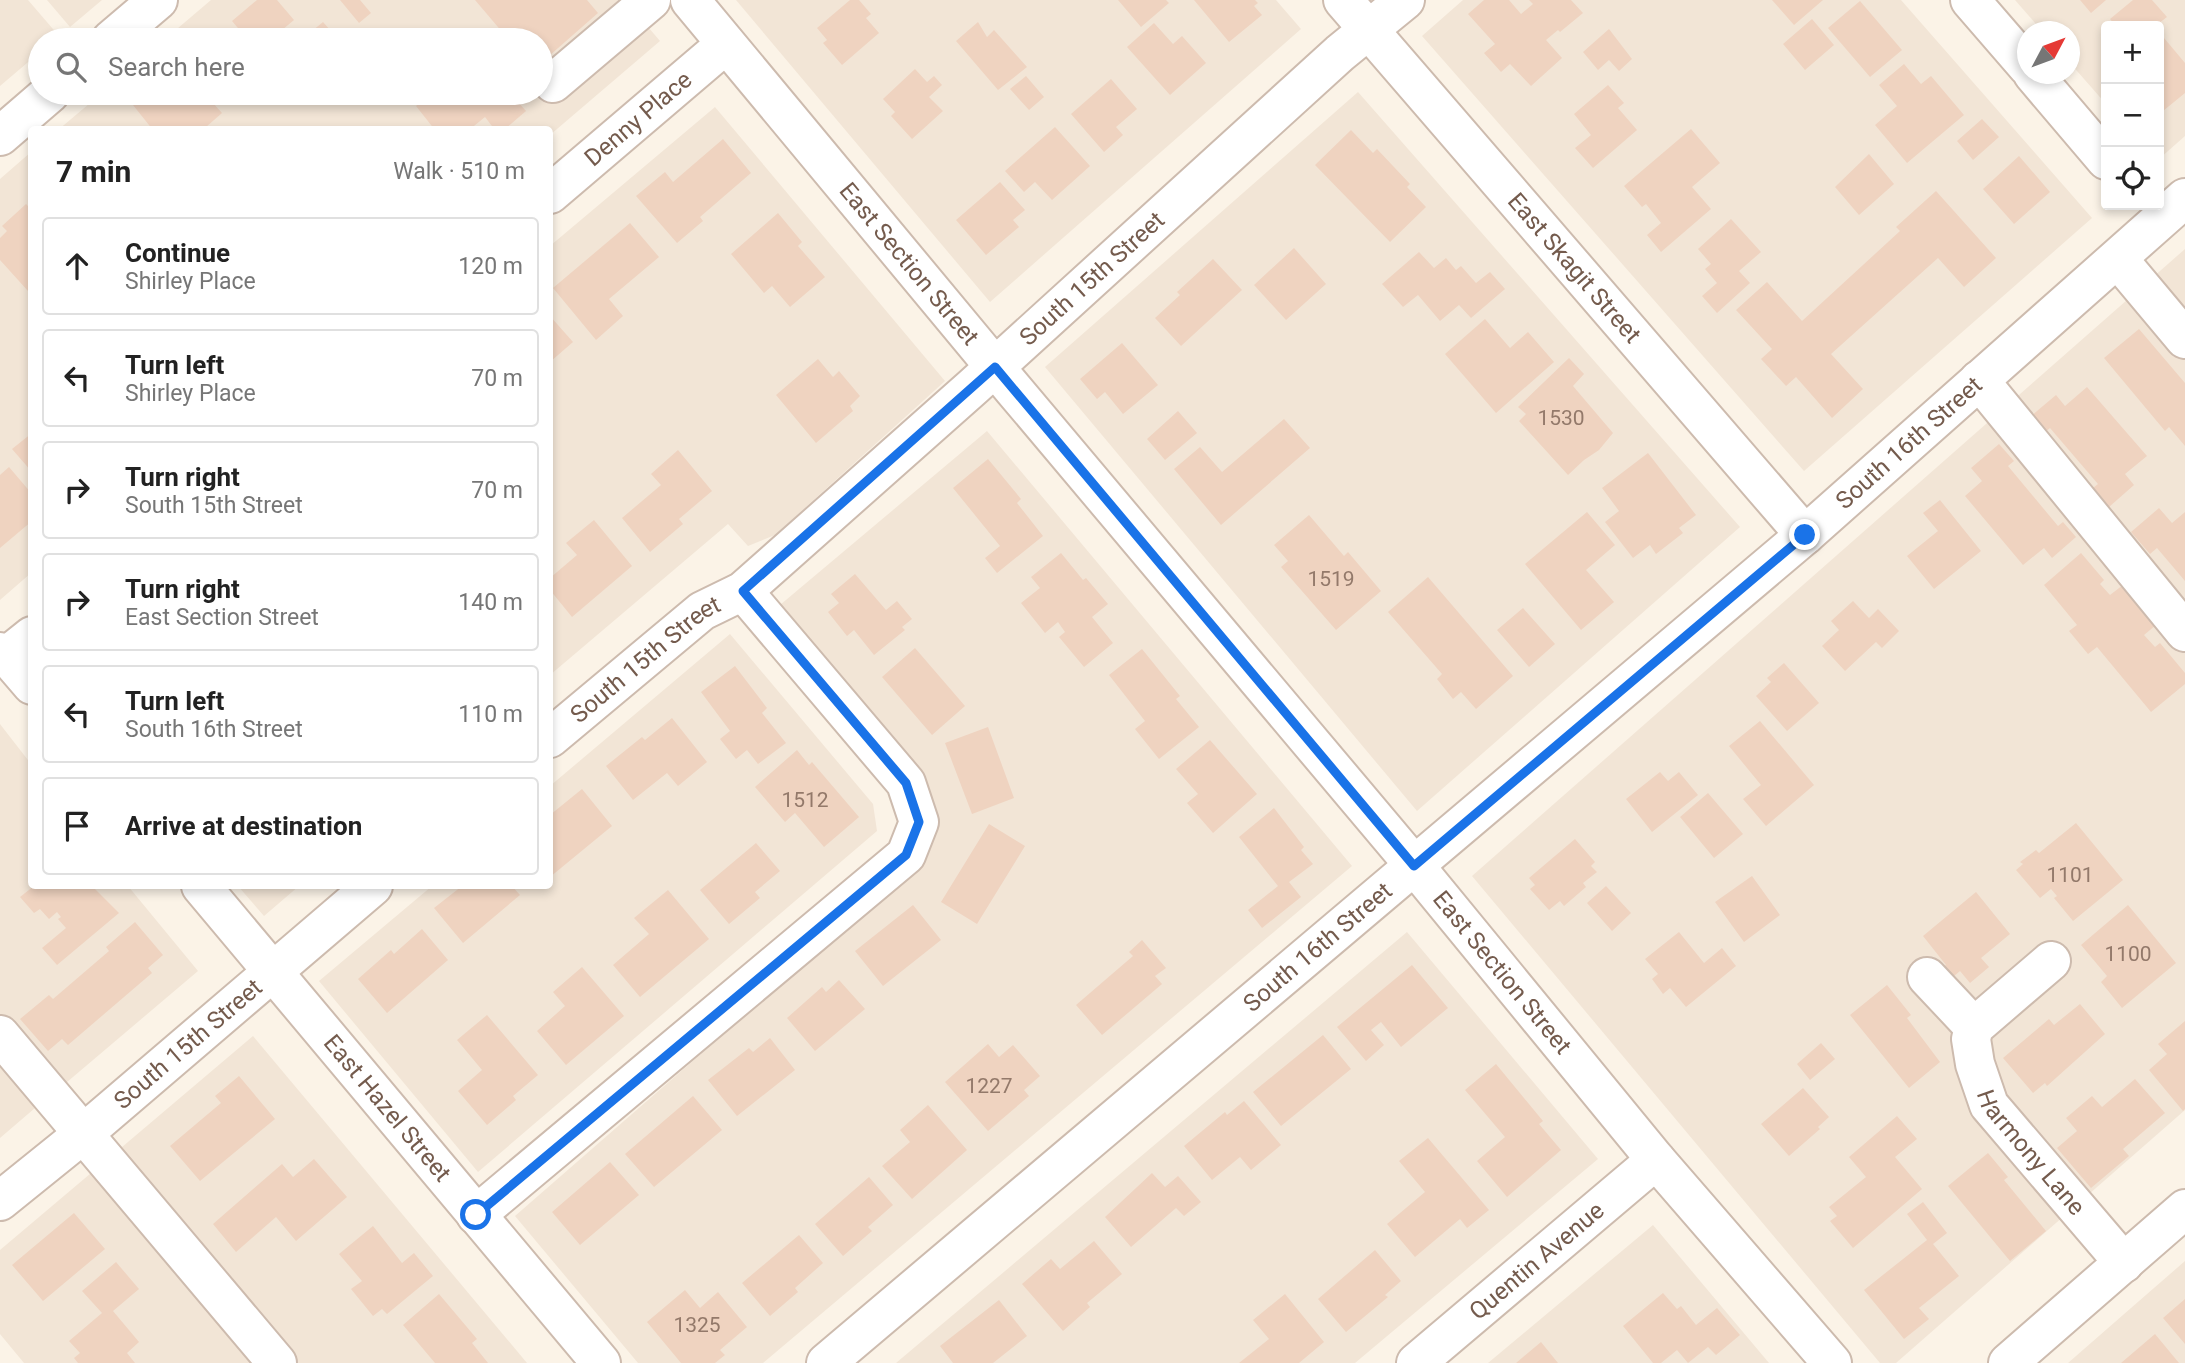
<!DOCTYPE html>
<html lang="en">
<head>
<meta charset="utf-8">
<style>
  body { margin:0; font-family:Roboto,sans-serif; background:#f2f2f2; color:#222 }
  .controls { position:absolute; right:21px; top:21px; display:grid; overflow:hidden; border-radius:7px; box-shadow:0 4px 10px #0003 }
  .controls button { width:63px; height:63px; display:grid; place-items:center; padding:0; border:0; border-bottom:2px solid #e0e0e0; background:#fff; color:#222; font:35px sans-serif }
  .compass { position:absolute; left:2017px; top:21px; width:63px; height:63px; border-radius:50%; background:#fff; box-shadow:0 4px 10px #0003; rotate:49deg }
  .stop { position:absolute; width:21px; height:21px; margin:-16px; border:5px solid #1a73e8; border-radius:50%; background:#fff }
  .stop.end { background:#1a73e8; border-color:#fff; box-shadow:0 2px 7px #0008 }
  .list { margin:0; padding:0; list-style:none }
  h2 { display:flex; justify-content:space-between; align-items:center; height:91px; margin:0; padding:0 28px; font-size:30px }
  h2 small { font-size:23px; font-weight:400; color:#767676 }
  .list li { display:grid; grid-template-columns:46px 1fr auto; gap:21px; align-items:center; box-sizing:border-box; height:98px; margin:0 14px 14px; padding:0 14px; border:2px solid #e0e0e0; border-radius:7px }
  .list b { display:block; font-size:26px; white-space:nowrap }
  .list p { margin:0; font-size:23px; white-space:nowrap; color:#767676 }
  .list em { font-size:23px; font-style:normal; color:#767676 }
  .icon { flex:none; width:38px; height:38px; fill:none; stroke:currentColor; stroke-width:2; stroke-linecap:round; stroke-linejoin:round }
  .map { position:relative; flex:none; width:2185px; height:1363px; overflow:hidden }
  .search { position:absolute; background:#fff; box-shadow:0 4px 10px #0003; left:28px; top:28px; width:525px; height:77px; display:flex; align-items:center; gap:18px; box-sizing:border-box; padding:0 24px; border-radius:38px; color:#767676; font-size:26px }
  .panel { position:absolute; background:#fff; box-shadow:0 4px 10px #0003; left:28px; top:126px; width:525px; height:763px; border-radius:7px }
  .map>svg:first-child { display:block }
  .residential { fill:#f2e5d6 }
  .building { fill:#efd3c0 }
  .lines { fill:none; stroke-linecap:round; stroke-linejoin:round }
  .minor-casing { stroke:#cdbbae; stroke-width:42 }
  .minor { stroke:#fff; stroke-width:38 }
  .route { stroke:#1a73e8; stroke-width:9 }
  .labels { text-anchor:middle; stroke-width:6; stroke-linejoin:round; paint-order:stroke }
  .number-label { font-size:21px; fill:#93796a }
  .street-label { font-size:24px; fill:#745b4d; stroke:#fef7ed }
</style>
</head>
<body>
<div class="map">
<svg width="2185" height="1363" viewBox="0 0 2185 1363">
  <rect width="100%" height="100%" fill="#fbf3e7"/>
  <path class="residential" d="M0 0H28L59 36 54 40H40V52L0 86Z
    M47 0H102L70 27Z
    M211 0H625L660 41 550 135V130H58L102 93H541V40H164Z
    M736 0H1276L1301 29 990 302Z
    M1463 0H1901L2092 218 1804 471 1422 36Z
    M2015 0H2185V136L2159 159V26H2106V104L2070 63V32L2042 31Z
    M1358 92 1740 527 1417 811 1045 367Z
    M715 107 945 381 775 535 748 546 728 524 550 675V246Z
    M31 152V573L0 600V179Z
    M2185 249V1110L1896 1363H1880L1472 876Z
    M987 431 1352 866 763 1363H638L515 1216 928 856 924 778 780 605Z
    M730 634 873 804 877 831 478 1172 319 981 432 886H550V786Z
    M0 724 31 764 32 886H128L198 971 60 1088 0 1016Z
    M238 886H299L264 916Z
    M1407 932 1598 1159 1355 1363H896Z
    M253 1036 527 1363H291L115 1153Z
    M0 1052 42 1102 0 1138Z
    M97 1168 261 1363H24L0 1334V1250Z
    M1653 1225 1769 1363H1488Z
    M2185 1261V1363H2068L2131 1308Z"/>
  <path class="building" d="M257 0H277L294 20 270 40H248L232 21Z
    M340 0H360L371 13 359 23Z
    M475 0H587L598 13 541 63V40H509Z
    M850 0H859L871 14 866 18 879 33 842 65 823 43 827 40 817 28Z
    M1118 0H1166L1169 3 1141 27Z
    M1194 0H1255L1258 3 1254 6 1262 15 1229 42Z
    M1484 0H1509L1521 14 1533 4 1529 0H1571L1583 13 1560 32 1558 30 1546 40 1562 58 1531 86 1510 64 1501 72 1484 53 1495 44 1468 14Z
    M1772 0H1823L1794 25Z
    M2080 0H2106L2091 13Z
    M2133 0H2152L2167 17 2155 26H2116L2110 19Z
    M1860 1 1902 50 1870 77 1828 28Z
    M1812 19 1834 45 1805 70 1783 44Z
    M323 22 339 40H309L306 36Z
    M978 22 987 37 994 30 1027 67 998 90 956 41Z
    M1154 23 1173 44 1182 36 1206 63 1170 95 1127 47Z
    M1609 29 1632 59 1619 71 1609 60 1598 70 1583 52Z
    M2159 32 2185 63V93L2163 111 2159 106V85L2163 82 2159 77Z
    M1904 64 1921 84 1931 76 1964 115 1907 163 1875 125 1897 106 1879 85Z
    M915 69 927 82 934 76 942 85 929 97 943 111 912 139 891 116 895 112 883 99Z
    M1026 76 1044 97 1029 110 1010 89Z
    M1111 79 1137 109 1116 127 1123 135 1104 152 1071 114Z
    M1608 85 1624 103 1618 108 1637 130 1593 168 1575 148 1591 135 1574 114Z
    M147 93H204L222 113 206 127 208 130H153L133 105Z
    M432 93H510L526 111 504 130H495L485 117 469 130H435L416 106Z
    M1982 119 1999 137 1973 160 1957 141Z
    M1055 127 1090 166 1052 200 1035 182 1024 192 1005 171Z
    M1691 129 1720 163 1692 187 1711 209 1661 252 1647 235 1661 223 1646 204 1642 207 1624 186Z
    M1351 130 1373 153 1377 149 1410 184 1407 187 1426 207 1390 242 1315 165Z
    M723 139 751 173 700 217 703 221 677 243 636 196 665 172 673 182Z
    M1869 154 1894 184 1859 215 1835 187Z
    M2019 156 2050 192 2014 224 1983 189Z
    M1000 182 1025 210 1013 220 1019 227 986 255 956 220Z
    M1936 191 1996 258 1964 287 1938 258 1831 354 1863 389 1832 418 1796 377 1786 386 1761 359 1772 349 1736 310 1767 282 1802 321 1900 231 1896 227Z
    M26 204 32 210V288L28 291 0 260V238L7 231 2 226Z
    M778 213 802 242 798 246 825 277 790 307 772 286 764 293 731 254Z
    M1731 219 1761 252 1739 271 1750 283 1717 313 1702 296 1717 283 1705 269 1711 264 1698 249Z
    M630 223 659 257 609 299 623 316 596 340 553 288Z
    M1294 248 1326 284 1286 320 1254 285Z
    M1419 252 1434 268 1446 258 1456 270 1461 266 1476 283 1490 272 1505 289 1471 318 1459 305 1440 321 1418 295 1403 307 1382 284Z
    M1213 259 1242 290 1181 346 1155 318 1180 295 1177 292Z
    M550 316 573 342 550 362Z
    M1485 319 1510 348 1528 332 1554 362 1496 413 1445 354Z
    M2139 329 2185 383V446L2169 427 2165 431 2104 358Z
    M1122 343 1158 385 1123 414 1105 392 1097 399 1080 379Z
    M1569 358 1584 374 1573 386 1613 433 1599 450 1584 460 1568 475 1519 421 1526 414 1518 407Z
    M818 359 833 377 839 371 860 396 850 406 853 411 816 443 776 395Z
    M2087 387 2147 456 2125 474 2134 485 2109 507 2093 488 2098 484 2050 428 2044 433 2030 417 2056 395 2065 406Z
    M1178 411 1197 433 1165 460 1147 439Z
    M1284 419 1310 448 1221 525 1174 469 1200 447 1222 472Z
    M32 433V472L12 449Z
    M1999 444 2014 461 2008 466 2058 526 2063 522 2076 537 2052 558 2044 548 2023 565 1965 496 1982 481 1971 468Z
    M678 450 712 491 679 519 683 524 650 552 622 518 661 485 651 474Z
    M1648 453 1696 515 1679 528 1683 533 1656 554 1650 545 1633 558 1605 522 1619 511 1602 488Z
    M988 459 1021 499 1017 503 1043 536 997 573 985 558 1000 546 953 488Z
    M9 467 32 494V521L0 548V475Z
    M1940 500 1981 551 1934 589 1907 556 1938 531 1923 513Z
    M2159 508 2172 523 2185 512V581L2157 548 2150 554 2131 532Z
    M1587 512 1615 545 1586 570 1614 602 1581 630 1525 564Z
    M1309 515 1344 556 1348 552 1381 591 1336 630 1281 567 1288 561 1274 545Z
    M594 520 632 566 572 617 550 590V578L577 555 566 543Z
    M1061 553 1083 580 1086 578 1108 604 1092 617 1113 643 1084 667 1059 637 1065 632 1058 622 1045 633 1021 603 1040 588 1031 577Z
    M2081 553 2104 580 2100 584 2110 595 2123 585 2156 625 2144 635 2155 647 2160 643 2185 673V684L2151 712 2097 647 2088 654 2069 631 2077 625 2044 585Z
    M855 574 886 610 897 601 912 619 902 627 905 630 874 655 854 630 847 636 828 612 839 603 831 594Z
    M1428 577 1513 676 1476 709 1461 692 1453 699 1437 679 1442 674 1388 612Z
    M1853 601 1869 618 1878 609 1899 631 1882 648 1876 642 1845 671 1822 646 1839 630 1831 621Z
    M1523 608 1555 644 1529 667 1497 630Z
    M915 648 965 706 932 735 882 677Z
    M1142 649 1180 696 1176 699 1199 727 1159 759 1135 729 1145 721 1109 675Z
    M1784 663 1819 703 1787 731 1756 696 1771 682 1767 678Z
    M735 666 767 708 762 713 786 743 758 764 747 750 736 759 720 739 730 731 701 692Z
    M672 718 707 762 678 786 667 773 633 800 606 766 642 737 645 740Z
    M1760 721 1814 785 1766 826 1743 799 1761 785 1729 746Z
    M988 727 1014 798 972 814 945 743Z
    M1210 740 1257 794 1213 833 1187 803 1198 794 1176 769Z
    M797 750 809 765 812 762 859 817 824 847 795 813 785 822 755 787Z
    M1660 772 1668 781 1679 772 1698 795 1652 832 1626 799Z
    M582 789 612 826 550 877V815Z
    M1708 793 1743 834 1714 858 1680 817Z
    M1274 808 1304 847 1301 850 1313 864 1289 882 1301 897 1262 928 1248 910 1278 886 1239 837Z
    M2076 823 2123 880 2073 921 2054 898 2057 896 2051 889 2040 898 2016 870 2023 864 2020 862 2036 850 2039 853Z
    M989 824 1025 846 977 924 941 902Z
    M1575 839 1595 862 1591 866 1597 872 1583 883 1586 887 1564 906 1560 901 1549 910 1530 889 1535 885 1529 878Z
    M756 843 780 871 755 892 760 898 729 924 700 890Z
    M1752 876 1780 915 1744 942 1715 902Z
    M34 886H92L119 913 57 965 42 948 66 928 58 919 61 917 57 912 49 919 40 909 34 913 20 897Z
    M462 886H512L520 895 463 943 434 908Z
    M1606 886 1631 913 1612 931 1587 903Z
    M668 890 709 939 640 997 613 965 649 934 634 918Z
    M1976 892 2010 934 1981 958 1989 967 1970 983 1960 971 1953 977 1944 966 1946 965 1923 936Z
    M913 905 941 940 883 986 855 951Z
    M2128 905 2176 963 2122 1008 2101 982 2107 976 2081 945Z
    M135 922 163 955 148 968 152 973 68 1045 62 1039 48 1051 20 1019 49 995 53 999 109 951 106 947Z
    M422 929 448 960 387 1013 358 979 391 950 394 954Z
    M1679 932 1704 963 1722 948 1736 966 1686 1007 1670 988 1663 994 1652 979 1658 974 1645 959Z
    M1142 940 1166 968 1155 976 1162 984 1102 1035 1076 1005 1133 956 1129 952Z
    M1412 965 1448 1008 1401 1047 1381 1022 1371 1030 1384 1045 1366 1061 1337 1027Z
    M582 967 624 1016 566 1065 537 1031 565 1006 553 992Z
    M839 980 865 1009 815 1051 787 1018 822 987 826 992Z
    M1887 985 1911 1015 1907 1018 1940 1062 1909 1088 1850 1015Z
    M2080 1004 2105 1034 2047 1086 2045 1083 2033 1093 2003 1058 2049 1019 2054 1025Z
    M487 1015 538 1075 513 1096 516 1100 487 1125 458 1091 482 1070 457 1040Z
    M2185 1021V1109L2183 1111 2149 1070 2167 1054 2158 1044Z
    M1323 1035 1351 1069 1281 1126 1253 1092Z
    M770 1038 795 1070 737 1116 708 1080 749 1048 753 1052Z
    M1821 1043 1835 1059 1810 1080 1797 1064Z
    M988 1044 999 1057 1013 1045 1040 1076 1024 1090 1029 1096 988 1131 945 1082Z
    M1496 1064 1543 1121 1539 1124 1561 1150 1507 1197 1477 1161 1505 1137 1465 1090Z
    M239 1076 275 1119 200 1181 170 1146 221 1103 215 1096Z
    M2135 1079 2165 1113 2123 1149 2129 1156 2091 1188 2057 1148 2077 1131 2066 1118 2092 1096 2102 1107Z
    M1803 1088 1829 1117 1818 1127 1820 1129 1789 1156 1761 1124Z
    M693 1096 722 1130 654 1187 625 1154Z
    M1244 1101 1281 1145 1251 1170 1240 1157 1212 1180 1184 1146 1225 1112 1227 1115Z
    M928 1105 967 1150 912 1199 882 1166 910 1142 900 1130Z
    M1897 1116 1917 1139 1895 1157 1922 1189 1853 1248 1830 1221 1837 1216 1829 1207 1866 1177 1849 1157Z
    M1428 1138 1489 1210 1467 1228 1460 1219 1415 1257 1387 1224 1425 1192 1399 1161Z
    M1988 1153 2008 1177 2004 1180 2046 1231 2010 1261 1948 1186Z
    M314 1159 347 1197 296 1241 276 1217 236 1252 213 1224 282 1164 293 1177Z
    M610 1162 639 1195 580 1245 552 1212Z
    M1152 1173 1165 1187 1178 1176 1201 1202 1184 1216 1176 1208 1131 1247 1105 1217Z
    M869 1177 893 1205 868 1227 872 1231 843 1256 815 1224Z
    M1923 1202 1947 1233 1933 1244 1959 1276 1919 1308 1929 1319 1904 1339 1864 1290 1927 1240 1907 1214Z
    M74 1213 105 1249 43 1301 12 1265Z
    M373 1226 402 1263 414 1253 433 1276 387 1314 382 1309 373 1316 351 1289 362 1281 339 1254Z
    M799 1235 823 1263 795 1288 798 1292 770 1316 742 1283Z
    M1094 1241 1122 1274 1087 1303 1090 1307 1063 1331 1022 1284 1051 1259 1060 1269Z
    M1375 1250 1401 1281 1385 1295 1388 1297 1346 1332 1318 1299Z
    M116 1262 139 1289 113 1311 139 1342 127 1353 135 1363H78L74 1358 80 1353 69 1341 102 1313 82 1291Z
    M685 1290 700 1308 718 1292 747 1327 720 1350 725 1355 715 1363H681L647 1322Z
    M1663 1293 1677 1309 1681 1306 1696 1325 1717 1308 1740 1335 1716 1355 1708 1347 1688 1363 1677 1350 1661 1363H1653L1623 1326Z
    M439 1294 477 1339 472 1343 488 1363H435L403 1325Z
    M1285 1294 1324 1342 1299 1363H1239L1269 1339 1253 1320Z
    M2185 1299V1344L2163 1318Z
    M999 1300 1027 1336 993 1363H953L940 1346Z
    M2155 1334 2179 1363H2121Z
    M1541 1342 1558 1363H1516Z"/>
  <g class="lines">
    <defs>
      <g id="minor">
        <path id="s1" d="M690 0 1014 390 1414 865 1656 1160 1832 1363"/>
        <path id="s2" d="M1343 0 1805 535"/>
        <path d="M1970 0 2028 67"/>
        <path d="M111 40 158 0"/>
        <path d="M2033 74 2106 160"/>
        <path d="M553 83 651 0"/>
        <path d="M0 136 50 93"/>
        <path id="s3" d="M550 194 726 44"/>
        <path d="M2118 259 2185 339"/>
        <path d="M1979 380 2185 632"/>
        <path d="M0 652 7 656 32 685"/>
        <path d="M7 656 32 636"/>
        <path id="s4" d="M550 738 702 611 743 591 974 386 1340 53 1405 0"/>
        <path id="s5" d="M201 886 601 1363"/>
        <path id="s6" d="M2051 961 1974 1027 1971 1039 1975 1064 1989 1105 2124 1263"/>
        <path d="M1927 977 1974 1027"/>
        <path d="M0 1035 277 1363"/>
        <path id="s7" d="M0 1201 83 1134 373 886"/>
        <path d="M476 1215 906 855 919 822 906 783 743 591"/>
        <path id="s8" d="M826 1363 1805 535 2185 198"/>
        <path id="s9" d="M1416 1363 1656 1160"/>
        <path d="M2008 1363 2185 1209"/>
      </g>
    </defs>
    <use href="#minor" class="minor-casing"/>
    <use href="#minor" class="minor"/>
  </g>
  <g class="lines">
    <path class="route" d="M476 1215 906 855 919 822 906 783 743 591 995 367 1414 866 1805 535"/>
  </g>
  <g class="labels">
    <g class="number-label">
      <text x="1561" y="425">1530</text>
      <text x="1331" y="586">1519</text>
      <text x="805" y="807">1512</text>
      <text x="2070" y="882">1101</text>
      <text x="2128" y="961">1100</text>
      <text x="989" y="1093">1227</text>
      <text x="697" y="1332">1325</text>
    </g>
    <g class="street-label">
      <text dy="8" stroke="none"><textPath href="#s3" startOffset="116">Denny Place</textPath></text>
      <text dy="8" stroke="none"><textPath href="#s1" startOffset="343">East Section Street</textPath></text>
      <text dy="8" stroke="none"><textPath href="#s2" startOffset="354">East Skagit Street</textPath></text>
      <text dy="8" stroke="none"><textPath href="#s4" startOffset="712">South 15th Street</textPath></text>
      <text dy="8" stroke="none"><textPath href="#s8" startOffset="1421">South 16th Street</textPath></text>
      <text dy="8" stroke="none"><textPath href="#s4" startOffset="124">South 15th Street</textPath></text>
      <text dy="8" stroke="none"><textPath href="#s8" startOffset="644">South 16th Street</textPath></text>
      <text dy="8" stroke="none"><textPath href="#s1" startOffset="1267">East Section Street</textPath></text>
      <text dy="8" stroke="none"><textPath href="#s7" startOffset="245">South 15th Street</textPath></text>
      <text dy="8" stroke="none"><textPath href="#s5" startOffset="290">East Hazel Street</textPath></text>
      <text dy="8" stroke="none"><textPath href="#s6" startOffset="245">Harmony Lane</textPath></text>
      <text dy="8" stroke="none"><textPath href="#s9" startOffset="158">Quentin Avenue</textPath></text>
    </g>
  </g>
</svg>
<div class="controls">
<button>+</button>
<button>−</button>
<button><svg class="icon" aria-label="locate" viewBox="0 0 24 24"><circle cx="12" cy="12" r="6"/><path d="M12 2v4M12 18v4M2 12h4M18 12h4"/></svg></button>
</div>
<svg class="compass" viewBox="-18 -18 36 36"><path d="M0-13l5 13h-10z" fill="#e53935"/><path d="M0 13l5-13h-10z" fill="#767676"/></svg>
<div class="stop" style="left:476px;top:1215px"></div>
<div class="stop end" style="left:1805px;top:535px"></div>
<div class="search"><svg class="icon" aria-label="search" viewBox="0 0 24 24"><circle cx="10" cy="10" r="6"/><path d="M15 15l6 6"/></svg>Search here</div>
<section class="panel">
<h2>7 min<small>Walk · 510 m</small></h2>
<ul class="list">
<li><svg class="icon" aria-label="ahead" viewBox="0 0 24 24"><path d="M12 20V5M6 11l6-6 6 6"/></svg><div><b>Continue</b><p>Shirley Place</p></div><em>120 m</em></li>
<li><svg class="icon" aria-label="left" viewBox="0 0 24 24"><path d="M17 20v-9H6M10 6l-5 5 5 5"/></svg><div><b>Turn left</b><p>Shirley Place</p></div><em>70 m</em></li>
<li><svg class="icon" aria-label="right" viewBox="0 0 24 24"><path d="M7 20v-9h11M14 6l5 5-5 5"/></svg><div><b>Turn right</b><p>South 15th Street</p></div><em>70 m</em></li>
<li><svg class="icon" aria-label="right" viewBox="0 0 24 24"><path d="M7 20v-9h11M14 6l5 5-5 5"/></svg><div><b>Turn right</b><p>East Section Street</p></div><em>140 m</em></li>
<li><svg class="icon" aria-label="left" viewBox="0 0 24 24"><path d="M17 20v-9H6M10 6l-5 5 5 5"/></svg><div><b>Turn left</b><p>South 16th Street</p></div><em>110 m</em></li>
<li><svg class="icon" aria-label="arrive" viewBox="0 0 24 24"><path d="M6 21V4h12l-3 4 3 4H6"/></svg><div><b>Arrive at destination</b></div></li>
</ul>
</section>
</div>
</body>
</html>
